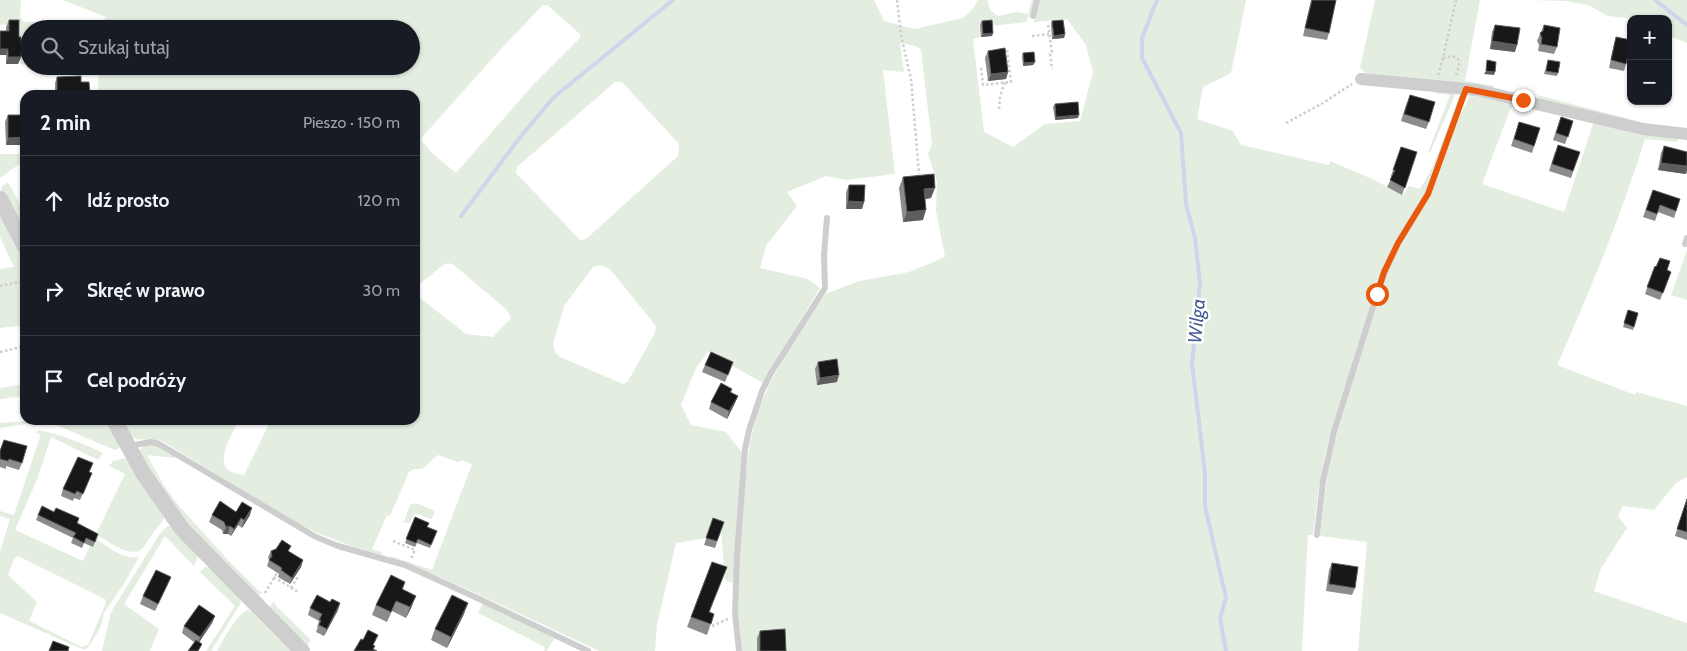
<!DOCTYPE html>
<html lang="pl">
<head>
<meta charset="utf-8">
<style>
  body { margin:0; font-family:Cabin,sans-serif; background:#20242c; color:#f1f3f6 }
  .controls { position:absolute; right:15px; top:15px; display:grid; overflow:hidden; border-radius:10px; box-shadow:0 1px 4px #0004 }
  .controls button { width:45px; height:45px; display:grid; place-items:center; padding:0; border:0; border-bottom:1px solid #363941; background:#171b24; color:#f1f3f6; font:25px sans-serif }
  .stop { position:absolute; width:15px; height:15px; margin:-11px; border:4px solid #ea580c; border-radius:50%; background:#fff }
  .stop.end { background:#ea580c; border-color:#fff; box-shadow:0 1px 5px #0008 }
  .list { margin:0; padding:0; list-style:none }
  h2 { display:flex; justify-content:space-between; align-items:center; height:65px; margin:0; padding:0 20px; font-size:21px }
  h2 small { font-size:16px; font-weight:400; color:#9ea1a6 }
  .list li { display:grid; grid-template-columns:32px 1fr auto; gap:15px; align-items:center; box-sizing:border-box; height:90px; padding:0 20px; border-top:1px solid #363941 }
  .list b { display:block; font-size:19px; white-space:nowrap }
  .list em { font-size:16px; font-style:normal; color:#9ea1a6 }
  .icon { flex:none; width:28px; height:28px; fill:none; stroke:currentColor; stroke-width:2; stroke-linecap:round; stroke-linejoin:round }
  .map { position:relative; flex:none; width:1687px; height:651px; overflow:hidden }
  .search { position:absolute; background:#171b24; box-shadow:0 1px 4px #0004; left:20px; top:20px; width:400px; height:55px; display:flex; align-items:center; gap:12px; box-sizing:border-box; padding:0 18px; border-radius:28px; color:#9ea1a6; font-size:19px }
  .panel { position:absolute; background:#171b24; box-shadow:0 1px 4px #0004; left:20px; top:90px; width:400px; height:335px; border-radius:15px }
  .map>svg:first-child { display:block }
  .green { fill:#e3ede0; fill-rule:evenodd }
  .lines { fill:none; stroke-linecap:round; stroke-linejoin:round }
  .stream { stroke:#cdd7ec; stroke-width:4 }
  .path { stroke:#cecece; stroke-width:2.5; stroke-dasharray:2.5 2.5; stroke-linecap:butt }
  .service { stroke:#cecece; stroke-width:6 }
  .minor { stroke:#cecece; stroke-width:12 }
  .tertiary { stroke:#cecece; stroke-width:16 }
  .wall { fill:#8c8c8c }
  .shaded-wall { fill:#5d5d5d }
  .building { fill:#181818; stroke:#5d5d5d }
  .route { stroke:#ea580c; stroke-width:6 }
  .labels { text-anchor:middle; stroke-width:5; stroke-linejoin:round; paint-order:stroke }
  .water-label { font-size:19px; font-style:italic; fill:#415b92; stroke:#fff }
</style>
</head>
<body>
<div class="map">
<svg width="1687" height="651" viewBox="0 0 1687 651">
  <rect width="100%" height="100%" fill="#fff"/>
  <path class="green" d="M0 0H21L20 17 24 22H49L92 29H29V65L20 64V23L0 25Z
    M63 0H874L884 21 915 29 963 18 972 10 978 0H987L991 11 998 16 1016 12 1028 14 1032 0H1034L1033 7 1026 22 991 26 990 24 979 25 981 37 973 39 984 132 1013 147 1045 124 1080 121 1093 72 1086 45 1067 19 1034 22 1040 0H1246L1231 73 1203 87 1197 119 1233 131 1241 145 1329 165 1330 161 1370 178 1403 195 1409 186 1420 189 1432 168 1454 113 1425 196 1394 244 1384 265 1327 446 1318 492 1313 535H1308L1302 651H741L738 614 739 556 745 482 750 442 757 414 770 383 793 341 825 294 859 281 909 272 945 257 936 211 937 181 928 154 932 144 921 50 916 46 900 43 904 72 883 70 895 174 846 180 826 176 787 192 797 206 766 246 760 268 808 279 820 288 763 383 708 352 696 368 681 405 691 425 726 432 742 453 733 583 725 580 721 529 711 525 706 538 676 543 657 625 655 651H599L469 590 404 562 391 558V556L432 570 472 464 462 460 458 462 438 455 422 469H414L409 472 390 516 387 515 372 549 383 553 381 555 351 546 315 532 281 514 162 441C136 436 136 448 121 420H239C229 440 208 472 244 475L271 420H415V95H98L99 66H411V29H103V20L106 17ZM543 5H547L580 34V38L532 86 456 173 433 154 421 140 424 135 499 51ZM615 82H622L679 144 678 156 586 239 580 240 516 173 517 167ZM448 263 454 265 507 310 511 318 493 337 466 334 415 294 416 287 443 265ZM601 265 610 269 656 326 655 333 628 381 623 384 560 357 555 352 553 344 564 306 593 267Z
    M1375 0H1480L1465 81 1495 86 1491 90 1368 75 1360 68Z
    M1532 0H1687V43L1668 35V19H1638L1608 16 1588 5 1565 1Z
    M1437 89 1455 92V95L1430 153 1428 152 1450 95 1434 93Z
    M1471 93 1516 103 1514 107H1511L1482 184 1564 212 1594 121 1676 136 1678 142 1645 139C1621 216 1590 291 1557 365L1635 395 1636 392 1687 406V477L1676 483 1654 510 1623 506 1618 516 1627 528 1601 568 1594 591 1687 623V651H1358L1367 542 1320 536 1327 478 1335 441 1379 295 1392 262 1404 238 1429 198 1459 118Z
    M1537 95 1649 124 1665 129 1541 102Z
    M0 154H25V160L0 178Z
    M8 182 25 213V236L1 190 2 186Z
    M0 216 25 265V325L0 328V269L14 267 0 237Z
    M1687 250V300L1671 295Z
    M25 384V396L0 399V388Z
    M42 420H107L121 446 116 450 110 448 54 424 39 422 0 428V423Z
    M39 430C62 435 82 443 103 453L98 460 51 437 38 477 15 530 83 561 94 538C107 546 123 560 139 557L125 582 104 613 101 626 90 645 86 649H82L0 613V552L10 519 0 516V511L14 515 41 434 35 433ZM18 556 105 599 106 603 88 645 82 647 29 621 37 602 8 575 14 559Z
    M149 445 160 446 177 456 173 458 147 455 163 484 179 506 228 560 259 591 263 592 259 595 264 600 262 601 184 523 165 498 139 450 144 446Z
    M125 458 164 517C162 524 155 529 151 536 148 540 145 546 142 549 131 559 106 540 96 534L125 474 109 466 113 461Z
    M416 503 433 510 435 512 431 519 415 513 410 523H405L404 522 410 505Z
    M169 526 173 528 198 556 194 566 165 536 124 604 159 629 150 651H102L111 612 159 535 165 528Z
    M205 567 210 568 240 599 241 603 211 651H206L235 606 200 572Z
    M274 602 277 607 311 640 307 646 269 607Z
    M483 603 554 638 547 651H544L545 647 478 613Z
    M249 610 252 612 291 651H217C224 640 236 613 249 610Z"/>
  <g class="lines">
    <path class="stream" d="M1157 0 1142 38V58L1181 133 1186 204 1195 238 1200 283 1192 363 1205 473V506L1226 598 1220 618 1226 651
      M1655 0 1687 25
      M461 216 521 136 553 98 673 0"/>
    <path class="path" d="M897 0 901 35 911 79 919 174
      M1048 25 1052 52 1050 54 1052 69
      M1032 36 1049 34
      M1443 58 1452 56 1458 59 1459 65 1456 76
      M981 68 983 85 1011 82 1007 50
      M1438 75 1443 58 1456 0
      M999 109 1000 96 1005 82
      M1286 123 1323 103 1352 84
      M0 286 25 281
      M0 352 25 346
      M393 541 415 550 411 559
      M274 577 298 592
      M291 588 299 575
      M265 593 277 573
      M712 626 728 619"/>
    <path class="service" d="M1033 16 1037 0
      M1685 244 1687 238
      M129 446 151 442 159 444 316 537 338 546 405 565 475 597 588 651
      M1317 535 1323 481 1334 432 1377 294 1385 272 1398 243 1428 194 1465 89
      M739 651 735 614 737 556 745 449 749 430 762 391 771 373 825 288 824 255 827 218"/>
    <path class="minor" d="M1361 79 1477 90 1643 129 1687 134"/>
    <path class="tertiary" d="M0 199 25 247
      M114 420 143 473 182 529 302 651"/>
  </g>
  <path class="wall" d="M1311 0H1336L1329 33 1327 40 1303 36Z
    M9 20 19 37 21 57 18 64H6V27Z
    M982 21 993 33 992 36 981 37 980 25Z
    M1052 21 1065 34 1064 38 1052 39 1051 24Z
    M1495 25 1515 52 1490 49 1492 32Z
    M1544 25 1557 47 1554 54 1538 51 1539 45 1537 41Z
    M1616 37 1626 64 1624 71 1609 68 1614 44Z
    M988 51 1008 72 1006 79 988 81 985 58Z
    M1023 53 1035 62 1033 65 1023 66 1022 57Z
    M1548 60 1558 73 1557 76 1544 74Z
    M57 77 81 82 90 94 111 95H55V83Z
    M1407 102 1429 122 1426 129 1401 121Z
    M1055 104 1078 118 1055 120 1053 107Z
    M8 115 22 145H6L5 122Z
    M1561 117 1573 121 1565 144 1553 140Z
    M1519 122 1540 128 1532 153 1511 146Z
    M1664 146 1687 152V170L1686 174 1658 170 1661 153Z
    M1401 147 1417 152 1402 195 1387 187 1392 177 1391 176Z
    M1555 152H1580L1571 178 1549 171Z
    M903 177 931 198 925 199 923 220 903 222 899 188Z
    M849 185 864 202 862 209H846V192Z
    M1653 190 1680 199 1674 218 1658 212 1655 221 1643 217Z
    M1655 266 1671 272 1660 300 1645 294Z
    M1628 310 1638 313 1633 330 1623 327Z
    M733 362 725 382 702 372 705 365Z
    M818 362 837 382 817 385 815 369Z
    M732 389 731 393 738 396 735 403 727 419 709 409 711 402Z
    M4 440 22 463 19 470 6 466V469L0 467V450Z
    M89 472 92 473 80 500 74 498 73 501 61 496 63 489Z
    M1687 498V540L1675 536Z
    M236 512 250 515 242 528 238 525 231 536 228 534H223L222 530 209 522 212 515Z
    M38 515 77 523 98 534 93 547 84 543 82 548 71 543 73 538 36 520Z
    M415 517 427 527 437 531 430 548 417 543 415 547 405 543Z
    M713 518 724 522 715 548 704 545Z
    M271 551 289 552 303 560 301 567 290 584 278 577 279 574 267 566 269 560 268 557Z
    M712 562 710 613 714 614 707 635 687 627Z
    M1332 563 1355 588 1352 595 1326 591 1329 570Z
    M405 582 403 589 412 606 406 618 392 611 387 622 372 615 376 605Z
    M168 584 155 611 140 604 143 596Z
    M310 608 338 610 324 636 316 632 318 627H317L319 621 308 615Z
    M464 614 447 648 431 640 435 629Z
    M215 616 212 623 199 642H194L182 633 184 626Z
    M760 631 786 651H757V638Z"/>
  <path class="shaded-wall" d="M993 33 992 36 981 37 983 34Z
    M1065 34 1064 38 1052 39 1054 36Z
    M1492 41 1517 45 1515 52 1490 49Z
    M0 49H8L6 55H0Z
    M8 57H21L18 64H6Z
    M1035 62 1033 65 1023 66 1024 63Z
    M1486 71 1495 72 1494 75 1484 74Z
    M1008 72 1006 79 988 81 991 74Z
    M1079 115 1078 118 1055 120 1056 117Z
    M24 137 22 145H6L8 138Z
    M1661 163 1687 166V170L1686 174 1658 170Z
    M935 188 931 198 920 200 924 189Z
    M848 201 864 202 862 209H846Z
    M926 210 923 220 903 222 907 212Z
    M839 375 837 382 817 385 820 378Z
    M738 396 735 403 727 419 729 411Z
    M252 508 250 515 242 528 244 520Z
    M241 518 238 525 231 536 234 529Z
    M230 526 228 534H223L226 527Z
    M303 560 301 567 290 584 292 578Z
    M416 596 412 606 406 618 410 607Z
    M340 603 338 610 324 636 327 629Z
    M468 603 464 614 447 648 451 637Z
    M215 616 212 623 198 644 200 637Z"/>
  <path class="building" d="M1312 0H1336L1329 33 1305 28Z
    M9 20H19V37H21V57H8V49H0V31H9Z
    M992 20 993 33 983 34 982 21Z
    M1063 20 1065 34 1054 36 1052 21Z
    M1495 25 1520 28 1517 45 1492 41Z
    M1544 25 1560 28 1557 47 1541 44 1542 38 1540 33 1543 31Z
    M1616 37 1631 40 1626 64 1611 60Z
    M1005 48 1008 72 991 74 988 51Z
    M1034 52 1035 62 1024 63 1023 53Z
    M1487 60 1496 62 1495 72 1486 71Z
    M1548 60 1560 62 1558 73 1546 71Z
    M81 76V82H89L90 94H111V95H57V77Z
    M1410 95 1435 102 1429 122 1404 114Z
    M1078 102 1079 115 1056 117 1055 104Z
    M8 115H24V137L8 138Z
    M1561 117 1573 121 1568 137 1556 133Z
    M1519 122 1540 128 1534 146 1514 139Z
    M1558 145 1580 152 1573 171 1552 164Z
    M1664 146 1687 152V166L1661 163Z
    M1401 147 1417 152 1405 188 1390 180 1395 170H1393Z
    M934 174 935 188 924 189 926 210 907 212 903 177Z
    M849 185H865L864 202 848 201Z
    M1653 190 1680 199 1676 211 1660 205 1657 214 1646 210Z
    M1660 258 1670 261 1667 270 1671 272 1663 293 1647 287 1655 266 1656 267Z
    M1628 310 1638 313 1634 327 1624 323Z
    M711 352 733 362 728 375 705 365Z
    M837 359 839 375 820 378 818 362Z
    M721 383 732 389 730 392 738 396 729 411 711 402Z
    M4 440 27 446 22 463 9 459 8 461 0 459V451Z
    M78 457 93 463 89 472 92 473 83 494 77 491 75 494 63 489Z
    M1687 499V532L1677 529Z
    M220 501 236 512 242 502 252 508 244 520 241 518 234 529 230 526 226 527 224 522 212 515Z
    M42 506 54 512 56 508 79 518 77 523 98 534 95 542 86 538 84 543 73 537 76 533 38 515Z
    M415 517 429 523 427 527 437 531 431 545 418 539 416 543 406 539Z
    M713 518 724 522 717 541 706 538Z
    M282 540 291 546 288 551 303 560 292 578 281 570 282 568 269 560 272 556 271 551 276 549Z
    M712 562 727 567 709 612 714 614 711 624 691 617Z
    M1332 563 1358 567 1355 588 1329 584Z
    M156 570 171 577 158 604 143 596Z
    M391 575 405 582 402 589 416 596 410 607 396 601 391 612 376 605Z
    M317 595 330 602 332 599 340 603 327 629 319 625 321 620H319L322 614 310 608Z
    M452 595 468 603 451 637 435 629Z
    M199 605 215 616 200 637 184 626Z
    M785 629 786 651H760V631Z
    M368 630 378 635 373 645 375 646 373 649 377 651H354L361 639 363 640Z
    M196 640 202 644 198 651H188Z
    M53 641 69 647 68 651H49Z"/>
  <g class="lines">
    <path class="route" d="M1377 294 1384 272 1398 243 1428 194 1466 89 1523 100"/>
  </g>
  <g class="labels">
    <g class="water-label">
      <text transform="translate(1196 321) rotate(-85)" y="7">Wilga</text>
    </g>
  </g>
</svg>
<div class="controls">
<button>+</button>
<button>−</button>
</div>
<div class="stop" style="left:1377px;top:294px"></div>
<div class="stop end" style="left:1523px;top:100px"></div>
<div class="search"><svg class="icon" aria-label="search" viewBox="0 0 24 24"><circle cx="10" cy="10" r="6"/><path d="M15 15l6 6"/></svg>Szukaj tutaj</div>
<section class="panel">
<h2>2 min<small>Pieszo · 150 m</small></h2>
<ul class="list">
<li><svg class="icon" aria-label="ahead" viewBox="0 0 24 24"><path d="M12 20V5M6 11l6-6 6 6"/></svg><div><b>Idź prosto</b></div><em>120 m</em></li>
<li><svg class="icon" aria-label="right" viewBox="0 0 24 24"><path d="M7 20v-9h11M14 6l5 5-5 5"/></svg><div><b>Skręć w prawo</b></div><em>30 m</em></li>
<li><svg class="icon" aria-label="arrive" viewBox="0 0 24 24"><path d="M6 21V4h12l-3 4 3 4H6"/></svg><div><b>Cel podróży</b></div></li>
</ul>
</section>
</div>
</body>
</html>
